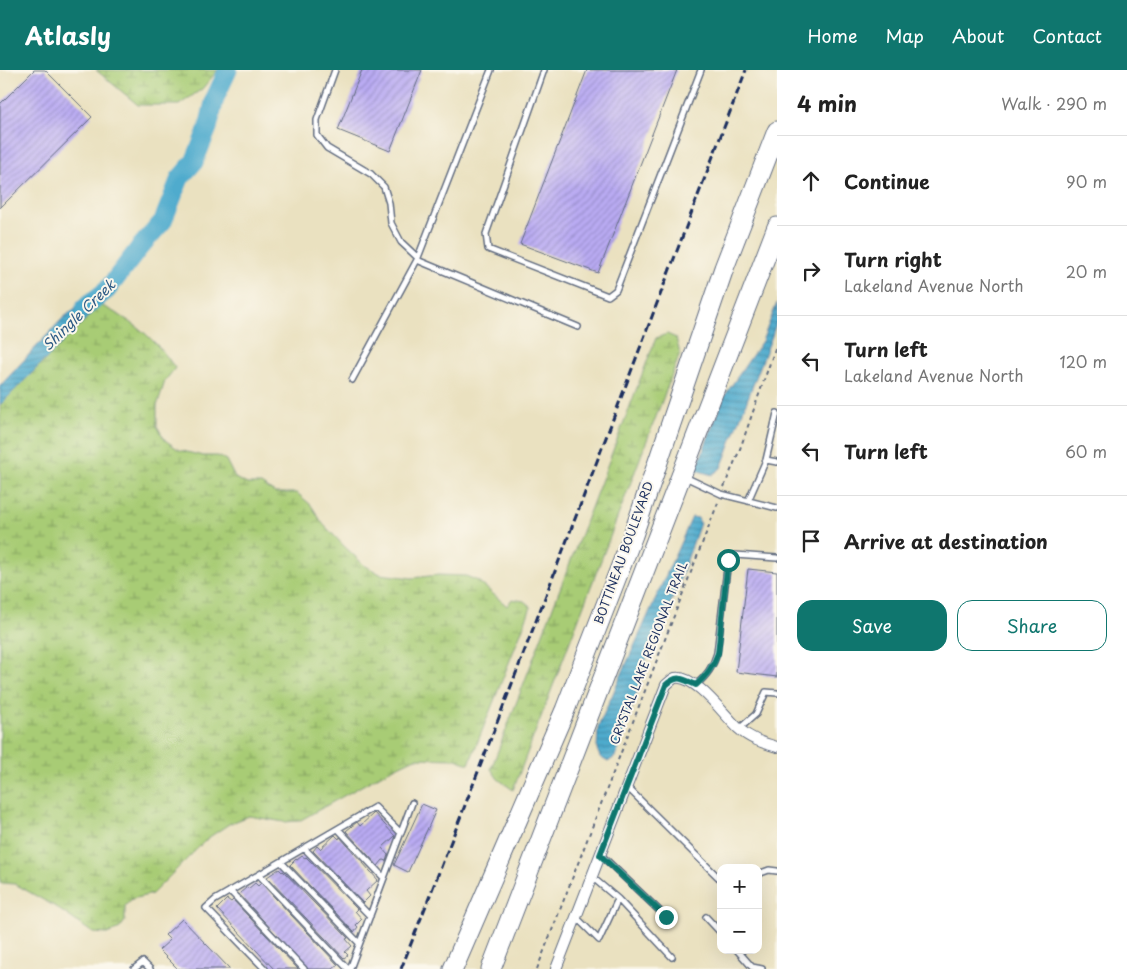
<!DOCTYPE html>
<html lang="en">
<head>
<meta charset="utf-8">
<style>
  body { margin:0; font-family:"Playpen Sans",sans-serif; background:#f6f6f6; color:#222 }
  .controls { position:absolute; right:15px; bottom:15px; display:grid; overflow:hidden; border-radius:10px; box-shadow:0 5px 20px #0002 }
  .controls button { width:45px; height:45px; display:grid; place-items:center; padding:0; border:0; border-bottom:1px solid #e0e0e0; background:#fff; color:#222; font:25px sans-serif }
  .stop { position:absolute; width:15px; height:15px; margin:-11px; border:4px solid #0f766e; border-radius:50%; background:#fff }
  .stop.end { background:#0f766e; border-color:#fff; box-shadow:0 1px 5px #0008 }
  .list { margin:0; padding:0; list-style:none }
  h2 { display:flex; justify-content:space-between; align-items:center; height:65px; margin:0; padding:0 20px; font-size:21px }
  h2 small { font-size:16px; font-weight:400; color:#767676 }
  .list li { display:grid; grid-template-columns:32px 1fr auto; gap:15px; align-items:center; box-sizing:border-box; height:90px; padding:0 20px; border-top:1px solid #e0e0e0 }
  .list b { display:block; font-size:19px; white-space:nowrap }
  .list p { margin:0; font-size:16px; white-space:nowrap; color:#767676 }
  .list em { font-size:16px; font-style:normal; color:#767676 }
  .actions { display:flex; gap:10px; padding:15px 20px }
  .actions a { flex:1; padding:11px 0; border:1px solid #0f766e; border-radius:15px; text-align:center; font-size:18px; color:#0f766e }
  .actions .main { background:#0f766e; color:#fff }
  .icon { flex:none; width:28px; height:28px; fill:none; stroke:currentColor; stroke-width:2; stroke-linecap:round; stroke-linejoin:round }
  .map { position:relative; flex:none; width:777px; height:899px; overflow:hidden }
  header { display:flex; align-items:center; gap:30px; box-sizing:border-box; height:70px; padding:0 25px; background:#0f766e; color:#fff }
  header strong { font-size:24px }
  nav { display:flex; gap:28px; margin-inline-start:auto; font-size:18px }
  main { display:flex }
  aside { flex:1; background:#fff }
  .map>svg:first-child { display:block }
  .wetland { fill:url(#wetland-marsh); stroke:#627e6a }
  .water { fill:url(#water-rules); stroke:#356d96 }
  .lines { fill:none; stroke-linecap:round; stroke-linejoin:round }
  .river { stroke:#4fabcd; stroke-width:19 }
  .building { fill:url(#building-hatch) }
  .lane-casing { stroke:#636d80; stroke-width:8 }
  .street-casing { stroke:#636d80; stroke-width:12 }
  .highway-casing { stroke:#636d80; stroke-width:21 }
  .path { stroke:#636d80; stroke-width:2; stroke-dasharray:4 4; stroke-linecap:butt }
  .lane { stroke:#fff; stroke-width:5 }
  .street { stroke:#fff; stroke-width:10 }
  .highway { stroke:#fff; stroke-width:19 }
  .rail { stroke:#1b2f5e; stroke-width:3; stroke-dasharray:8 4; stroke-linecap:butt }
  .route { stroke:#0f766e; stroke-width:6 }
  .labels { text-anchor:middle; stroke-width:4; stroke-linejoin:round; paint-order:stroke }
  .street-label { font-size:12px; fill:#1b2f5e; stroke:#fbf7ec }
  .water-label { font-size:14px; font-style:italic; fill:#2d5a85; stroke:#fbf7ec }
</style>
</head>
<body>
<header>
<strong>Atlasly</strong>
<nav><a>Home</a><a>Map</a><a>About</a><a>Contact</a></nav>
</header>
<main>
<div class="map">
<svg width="777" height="899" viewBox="0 0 777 899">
  <defs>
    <pattern id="wetland-marsh" width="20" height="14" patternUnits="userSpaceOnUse" patternTransform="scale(1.25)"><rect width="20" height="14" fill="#a8cc75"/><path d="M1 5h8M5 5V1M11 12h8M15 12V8" fill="none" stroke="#88a663"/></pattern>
    <pattern id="water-rules" width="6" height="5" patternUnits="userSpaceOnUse" patternTransform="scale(1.25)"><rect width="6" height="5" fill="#4fabcd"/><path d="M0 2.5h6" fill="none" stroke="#418caa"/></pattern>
    <pattern id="building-hatch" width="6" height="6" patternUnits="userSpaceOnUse" patternTransform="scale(1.25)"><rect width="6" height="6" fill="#baabf3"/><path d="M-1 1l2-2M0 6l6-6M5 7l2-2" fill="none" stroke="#968cc8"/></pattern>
  </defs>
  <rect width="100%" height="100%" fill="#fbf7ec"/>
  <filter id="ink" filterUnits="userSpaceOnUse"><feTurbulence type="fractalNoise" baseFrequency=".02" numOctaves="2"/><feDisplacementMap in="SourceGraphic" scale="10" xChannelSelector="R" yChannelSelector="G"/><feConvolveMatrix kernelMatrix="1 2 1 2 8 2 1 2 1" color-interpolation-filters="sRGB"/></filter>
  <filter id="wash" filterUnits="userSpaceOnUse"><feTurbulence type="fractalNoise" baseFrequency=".0096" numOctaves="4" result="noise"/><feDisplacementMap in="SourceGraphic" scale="20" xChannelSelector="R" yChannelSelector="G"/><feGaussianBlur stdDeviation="1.12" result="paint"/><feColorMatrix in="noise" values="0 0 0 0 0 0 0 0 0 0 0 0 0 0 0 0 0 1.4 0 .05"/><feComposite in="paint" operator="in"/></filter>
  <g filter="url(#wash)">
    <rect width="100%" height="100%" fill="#eae1c0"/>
    <path class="wetland" d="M96 0H218L202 19 179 35H138Z
      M100 235C132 250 155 268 175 298L165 311 157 336V356L165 370 179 380 203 386H218L226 390 235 408 247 414H261L275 423H297L311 435 323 454 344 476 364 495 380 504 412 508 438 505 466 506 478 511 507 536 512 529 524 531 531 537 469 694 456 689 415 688 388 701 299 751 284 752 249 746 229 754 208 768 152 824 132 829 125 836V851L120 858 107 864 93 863 54 836 15 814 0 813V335Z
      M667 264 676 268 680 284 513 720 498 709 491 699 656 268Z"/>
    <path class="water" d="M109 222 100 235 0 335V316L62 249 92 224Z
      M777 233V250L772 266 721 398 712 405 696 400 723 328 762 271Z
      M692 447 698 448 700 453 676 521 647 586 641 610 616 686 608 692 600 687 597 679 598 657Z"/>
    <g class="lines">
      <path class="river" d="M85 237 107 220 140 177 163 151 180 108 194 92 208 58 215 28 228 0"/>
    </g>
    <g id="blocks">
      <path class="building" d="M34 0H45L92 47 0 138V34Z
        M362 0H422L390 81 338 60Z
        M587 0H677L598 203 520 174Z
        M748 499 777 502V607L736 602Z
        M422 734 436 740 408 802 394 795Z
        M374 743 395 766 382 778 388 785 386 791 383 790 378 796 346 761 357 752 360 756Z
        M335 765 339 769 340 767 378 810 366 821 370 826 363 833 313 781 317 776 320 779Z
        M302 786 305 788 306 787 357 839 355 841 362 849 356 855 358 857 354 862 290 795 296 789 297 790Z
        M279 799 282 802 283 801 348 868 346 869 352 876 345 882 348 885 344 888 267 807Z
        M255 813 258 816 261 813 338 895 333 899H308L239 824 247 817 248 819Z
        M227 829 231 832 233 830 298 899H274L217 839Z
        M182 849 230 899H178L159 880 170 870 165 865Z"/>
    </g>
  </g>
  <g filter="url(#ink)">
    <use href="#blocks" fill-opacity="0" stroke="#636d80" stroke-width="1"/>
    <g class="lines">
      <defs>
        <path id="lane" d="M335 0 317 50V65L327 78 371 104 384 117 389 133 391 153 401 172 418 188
          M544 0 486 164 488 179 608 226 616 220 701 0
          M417 190 578 257
          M352 310 417 190 491 0
          M766 390 777 392
          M685 407 721 424 777 438
          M748 431 766 390 777 343
          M696 615C707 605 713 597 717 583L728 490 735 485 777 488
          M739 659 756 644 766 622 777 623
          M627 717 721 810
          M338 759 384 808
          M304 778 370 846
          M601 785 666 847
          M281 792 359 873
          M758 804 769 800 777 801
          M259 805 348 899
          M230 821 304 899
          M618 829 672 887
          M706 847 721 863
          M577 848 599 870 618 829 592 807
          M737 880 752 897 762 899
          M134 899 143 892 150 899
          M265 899 206 838 215 830 375 737 401 763
          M350 899 412 733"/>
        <path id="street" d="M556 899 666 615C669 613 672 609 675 608 695 604 725 646 738 658 750 669 763 673 777 677"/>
        <path id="highway" d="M453 899 565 640 633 465 724 198 777 61
          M491 899 777 157"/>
      </defs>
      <use href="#lane" class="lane-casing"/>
      <use href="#street" class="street-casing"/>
      <use href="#highway" class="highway-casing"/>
      <path class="path" d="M724 417 740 379 777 273
        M537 899 719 430"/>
      <use href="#lane" class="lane"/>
      <use href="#street" class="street"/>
      <use href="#highway" class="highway"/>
      <path class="rail" d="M401 899C519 600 631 300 746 0"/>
    </g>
  </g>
  <g class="lines" filter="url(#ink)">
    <path class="route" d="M666 847 600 785 666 615C678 604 682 609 696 615 707 605 713 597 718 583L728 490"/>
  </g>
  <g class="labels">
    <g class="street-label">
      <text transform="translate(624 483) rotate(-70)" y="4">BOTTINEAU BOULEVARD</text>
      <text transform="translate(649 583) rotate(-69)" y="4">CRYSTAL LAKE REGIONAL TRAIL</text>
    </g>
    <g class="water-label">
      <text transform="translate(79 245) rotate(-44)" y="5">Shingle Creek</text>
    </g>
  </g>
</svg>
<div class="controls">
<button>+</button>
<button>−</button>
</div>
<div class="stop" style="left:728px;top:490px"></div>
<div class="stop end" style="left:666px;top:847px"></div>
</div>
<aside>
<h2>4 min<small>Walk · 290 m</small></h2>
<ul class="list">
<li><svg class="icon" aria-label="ahead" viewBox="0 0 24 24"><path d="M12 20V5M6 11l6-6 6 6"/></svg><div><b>Continue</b></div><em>90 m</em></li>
<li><svg class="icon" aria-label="right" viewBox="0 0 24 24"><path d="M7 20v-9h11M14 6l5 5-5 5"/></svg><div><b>Turn right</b><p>Lakeland Avenue North</p></div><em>20 m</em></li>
<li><svg class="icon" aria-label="left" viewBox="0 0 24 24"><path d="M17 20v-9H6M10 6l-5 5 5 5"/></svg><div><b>Turn left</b><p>Lakeland Avenue North</p></div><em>120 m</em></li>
<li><svg class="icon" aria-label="left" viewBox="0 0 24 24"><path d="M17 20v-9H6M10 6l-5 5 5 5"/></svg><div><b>Turn left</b></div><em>60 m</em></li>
<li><svg class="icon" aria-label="arrive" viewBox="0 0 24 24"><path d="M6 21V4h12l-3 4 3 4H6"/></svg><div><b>Arrive at destination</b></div></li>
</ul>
<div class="actions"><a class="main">Save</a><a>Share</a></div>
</aside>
</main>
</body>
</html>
